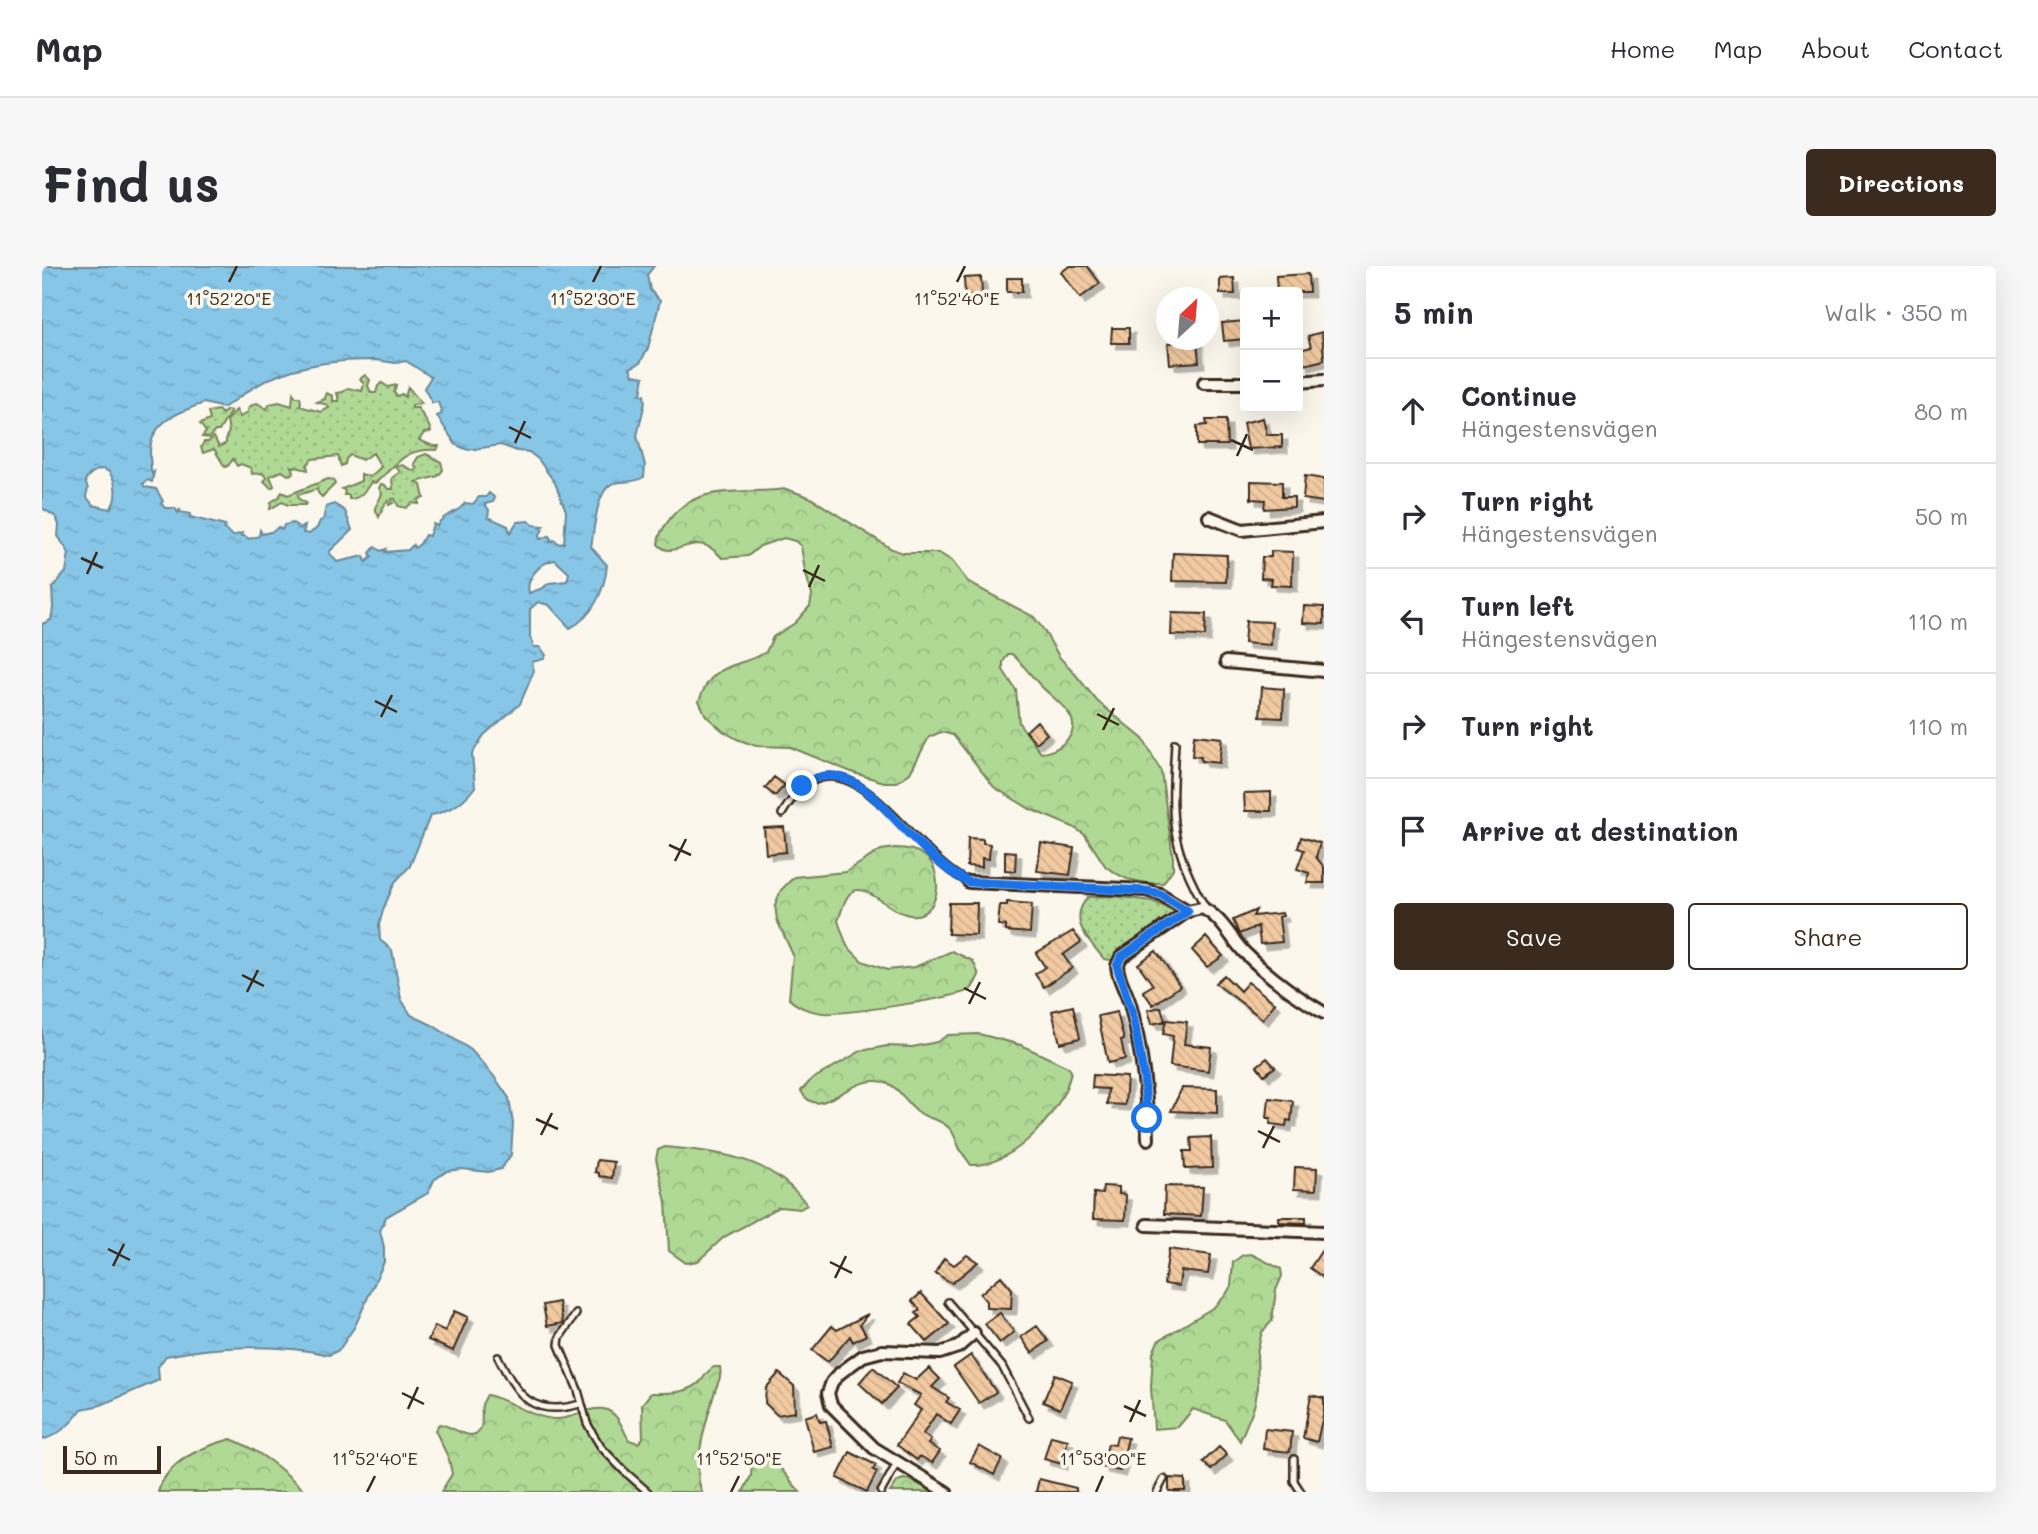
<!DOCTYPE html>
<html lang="en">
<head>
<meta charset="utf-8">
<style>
  body { margin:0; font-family:Mali,sans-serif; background:#f7f7f7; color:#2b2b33 }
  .controls { position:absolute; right:21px; top:21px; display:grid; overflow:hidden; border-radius:7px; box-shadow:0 7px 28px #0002 }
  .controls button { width:63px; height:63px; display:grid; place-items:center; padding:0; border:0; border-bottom:2px solid #e1e1e2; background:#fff; color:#2b2b33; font:35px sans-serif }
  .compass { position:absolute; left:1114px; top:21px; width:63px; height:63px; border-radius:50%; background:#fff; box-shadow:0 7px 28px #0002; rotate:26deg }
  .scale { position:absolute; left:21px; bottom:18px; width:98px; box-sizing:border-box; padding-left:7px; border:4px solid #3b2a1e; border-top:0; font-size:19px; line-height:24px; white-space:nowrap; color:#3b2a1e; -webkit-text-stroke:5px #fbf7ec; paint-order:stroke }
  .stop { position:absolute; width:21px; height:21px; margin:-16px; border:5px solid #1a73e8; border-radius:50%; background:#fff }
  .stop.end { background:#1a73e8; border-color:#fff; box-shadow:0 2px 7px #0008 }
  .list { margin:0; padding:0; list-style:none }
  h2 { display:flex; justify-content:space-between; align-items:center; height:91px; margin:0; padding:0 28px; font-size:30px }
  h2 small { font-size:23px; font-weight:400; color:#7c7c81 }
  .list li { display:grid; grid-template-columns:46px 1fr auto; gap:21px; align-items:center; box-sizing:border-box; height:105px; padding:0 28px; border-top:2px solid #e1e1e2 }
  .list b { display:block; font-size:26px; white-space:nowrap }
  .list p { margin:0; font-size:23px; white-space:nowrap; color:#7c7c81 }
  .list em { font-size:23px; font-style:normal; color:#7c7c81 }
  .actions { display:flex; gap:14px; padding:21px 28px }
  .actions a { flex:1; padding:16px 0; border:2px solid #3b2a1e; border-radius:7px; text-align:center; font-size:24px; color:#3b2a1e }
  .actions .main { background:#3b2a1e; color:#fff }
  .icon { flex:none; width:38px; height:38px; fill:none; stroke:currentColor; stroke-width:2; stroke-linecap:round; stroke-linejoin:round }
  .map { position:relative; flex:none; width:1282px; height:1226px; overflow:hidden; border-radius:7px }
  header { display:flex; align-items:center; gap:42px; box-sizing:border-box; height:98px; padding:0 35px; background:#fff; border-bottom:2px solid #e1e1e2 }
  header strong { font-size:33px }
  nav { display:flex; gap:38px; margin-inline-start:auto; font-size:24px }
  .intro { display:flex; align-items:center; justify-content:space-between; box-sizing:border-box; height:168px; padding:0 42px }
  h1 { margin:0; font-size:49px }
  .button { padding:18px 32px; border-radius:7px; background:#3b2a1e; color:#fff; font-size:24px; font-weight:700 }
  main { display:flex; gap:42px; padding:0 42px }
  aside { flex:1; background:#fff; border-radius:7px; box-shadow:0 7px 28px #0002 }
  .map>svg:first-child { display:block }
  .grass { fill:url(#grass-dots); stroke:#76825a; stroke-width:2 }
  .forest { fill:url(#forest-crowns); stroke:#76825a; stroke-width:2; fill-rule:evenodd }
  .water { fill:url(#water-ripples); stroke:#698897; stroke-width:2; fill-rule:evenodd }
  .building { fill:url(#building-back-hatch); stroke:#3b2a1e; stroke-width:2; filter:url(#shadow) }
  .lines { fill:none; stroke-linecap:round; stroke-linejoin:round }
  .service-casing { stroke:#3b2a1e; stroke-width:10 }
  .minor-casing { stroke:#3b2a1e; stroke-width:16 }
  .service { stroke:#fbf7ec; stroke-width:5 }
  .minor { stroke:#fbf7ec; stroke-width:10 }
  .route { stroke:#1a73e8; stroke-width:9 }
  .ticks { fill:none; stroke:#3b2a1e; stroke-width:2.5 }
  .ticks-label { font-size:18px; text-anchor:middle; fill:#3b2a1e; stroke:#fbf7ec; stroke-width:7; stroke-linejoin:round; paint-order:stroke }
</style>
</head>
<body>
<header>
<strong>Map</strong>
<nav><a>Home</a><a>Map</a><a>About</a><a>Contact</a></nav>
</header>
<div class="intro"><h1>Find us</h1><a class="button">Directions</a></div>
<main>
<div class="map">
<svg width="1282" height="1226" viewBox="0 0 1282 1226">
  <defs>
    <pattern id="grass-dots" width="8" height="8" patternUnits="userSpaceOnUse" patternTransform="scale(1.75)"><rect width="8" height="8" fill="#b0d996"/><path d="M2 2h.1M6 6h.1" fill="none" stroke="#98ba81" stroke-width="1.8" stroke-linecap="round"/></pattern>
    <pattern id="forest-crowns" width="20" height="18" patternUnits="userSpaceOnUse" patternTransform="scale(1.75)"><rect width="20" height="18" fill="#b0d996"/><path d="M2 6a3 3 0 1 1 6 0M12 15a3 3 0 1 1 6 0" fill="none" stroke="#98ba81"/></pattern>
    <pattern id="water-ripples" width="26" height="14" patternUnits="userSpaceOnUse" patternTransform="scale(1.75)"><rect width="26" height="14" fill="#87c6e7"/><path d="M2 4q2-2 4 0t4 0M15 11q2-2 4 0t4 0" fill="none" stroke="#75aac6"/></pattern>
    <pattern id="building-back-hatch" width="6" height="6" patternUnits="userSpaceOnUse" patternTransform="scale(1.75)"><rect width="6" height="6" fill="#f2caa2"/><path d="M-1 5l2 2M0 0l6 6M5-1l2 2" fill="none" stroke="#d0ae8b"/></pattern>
    <filter id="shadow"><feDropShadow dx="5.5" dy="5.5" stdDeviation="0" flood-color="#0004"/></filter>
  </defs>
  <rect width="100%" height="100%" fill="#fbf7ec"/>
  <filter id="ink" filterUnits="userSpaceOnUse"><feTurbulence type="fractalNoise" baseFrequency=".0143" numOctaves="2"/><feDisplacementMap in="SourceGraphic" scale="14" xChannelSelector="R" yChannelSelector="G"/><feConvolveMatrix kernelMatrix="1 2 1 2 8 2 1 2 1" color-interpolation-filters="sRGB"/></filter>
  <g filter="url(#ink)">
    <path class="grass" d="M323 109 328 114 326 120 329 127H334L336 120 340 117 346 121 354 119 352 127 355 130 360 128 363 131 366 121 380 138 370 139V142H376L387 160 389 166 382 167 377 174 391 180H397L395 184C360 182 356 199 333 217L329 216C324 224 317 234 307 233V229H302L303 225 300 223 319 215V208L328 211 339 201 331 187 320 194 308 189 304 193 303 198 299 200 296 190 270 193 265 199 266 204 249 200 252 205 251 208 246 209 240 205 228 210 232 220 229 222 222 215 225 212 220 207 210 208 209 202 199 198 195 200 191 193 186 200 183 201 172 183 161 187 159 181 162 176H166L172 171 177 181 184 177V171L187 166 185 155 194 144 198 151 206 146 207 141 215 137 225 143 228 138 237 136 250 140 251 127 254 131H258L259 137 257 140 279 146 287 142 286 139 275 136 283 133 284 127 291 130V135H297L295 127 301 126 306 122 320 125 322 118 318 113Z
      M176 144 180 148 185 144 189 145 177 165H173L167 172 160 171 164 166 158 158 168 154 166 146Z
      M384 188 399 196 401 204 396 210 374 216 379 219 382 232 377 233V238L370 237 364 242 356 240 353 233H350L351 237 347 239 346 235 344 236 337 251 333 242 340 228 337 222 339 218 343 219 346 223H351L350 212 358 206 354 201 360 199 372 205 375 203 372 198 376 191Z
      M286 213 291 214 293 218 280 231 276 227 275 223 256 229 257 233 264 237 263 239H246L240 236 228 243 229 236 237 231 240 226 246 229Z
      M1071 630 1110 635 1137 647 1069 694 1062 693C1046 673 1025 655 1046 631Z"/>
    <path class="forest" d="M744 223 767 231 850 283 861 287H897L910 295 927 317 992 351 1001 363 1018 392 1029 403 1055 435 1101 473 1119 505 1131 592V603L1121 617H1104L1085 613 1075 608 1064 601 1043 569 1031 561 988 543 952 521 911 469 899 466 887 471 868 507 855 516H842L812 507 748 481 714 480 695 473 681 465 664 450 657 435C670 395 694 403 724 386L731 371 753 357 768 340 770 329 763 305 759 280 753 275 742 272 718 280 706 290 680 292C652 259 633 298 616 278 617 267 621 263 627 254 656 215 703 229 744 223ZM966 388H970C981 398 989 410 1000 421 1015 436 1046 454 1023 476 1016 483 1009 486 999 487L977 457 974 424 961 404V396Z
      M853 582C863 582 875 584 883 590 899 602 900 637 881 647 854 661 822 606 806 630 801 637 799 647 796 655L805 680 820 695 845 704 873 701 910 685 931 695 937 709C935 713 932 720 929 723 918 732 798 749 781 747 767 745 757 742 747 733L751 689 735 654 733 639 739 624 752 611 804 606 839 584Z
      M937 768 979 779 1026 801 1029 805C1023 843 971 902 929 899 925 893 920 888 917 881 914 875 912 866 907 862 899 853 886 853 878 847 864 838 858 820 841 816 808 807 777 859 759 825L769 814 819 785 845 780 870 781 895 776 906 769Z
      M623 881C678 886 730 891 765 939L758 943 737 941 682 971 656 995 644 997 627 985 624 936 614 893 616 884Z
      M1209 988 1239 1003 1240 1010 1234 1024 1230 1055 1220 1066 1215 1086 1216 1122 1212 1141 1198 1175 1183 1154 1151 1143 1136 1161 1112 1163 1109 1121 1111 1087 1116 1075 1172 1041 1183 1030 1189 1020 1191 996 1201 989Z
      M672 1101H678C680 1112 675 1118 672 1128 665 1154 649 1201 660 1226H399L410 1208 407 1193 393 1164 397 1158C408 1159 418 1169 429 1169 445 1168 438 1148 440 1139 440 1137 444 1131 445 1129 468 1134 488 1151 512 1153 530 1155 549 1138 565 1144 577 1149 581 1164 587 1174L596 1177 601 1172 600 1138 609 1127C626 1127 648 1128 660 1114 664 1108 665 1105 672 1101Z
      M189 1173C219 1185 241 1204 264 1226H116C125 1195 159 1181 189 1173Z
      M714 1187H726L758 1226H701L709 1210 710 1197Z
      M861 1213 868 1214 892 1226H848L856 1215Z"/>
    <path class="water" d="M0 0H612L605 9 608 24 618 35 606 82 598 97 588 102 591 109 602 111 599 128 602 129 603 136 595 170 603 199 602 211C588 219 581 213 570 218 554 225 552 266 549 281L565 299C563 323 551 351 528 362L507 339 496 336 488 343V371L492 381H498L504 389 502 393 490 396 492 405 478 438 442 469 430 488 433 521C419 539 410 543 388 550L368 600 353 616 342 641 337 659 338 674 350 684 359 733 369 749 390 759 429 784 451 809 467 832 471 858 469 889 459 903 446 906 420 903 405 905 392 914 386 927 344 951 338 965 342 981V996L313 1060 297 1084 287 1089C238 1077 173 1080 124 1090L116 1101 117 1114 59 1139 40 1143C30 1157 17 1169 0 1174V358L9 354 11 342 10 322 24 306 27 287 16 270 17 259 14 251 0 242ZM334 94 353 97 364 95 389 111 382 122 390 137 396 136 400 148 395 150 414 179 426 184 459 179 475 185 487 186 496 193 513 217 524 245 522 277 518 278 512 274 508 276 509 273 507 270 498 273 497 270 501 263 498 262 501 260 491 259 487 255 475 256 468 267 466 260 446 251 447 244 443 238 451 236 453 232 447 227 444 231H437L431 238 423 237C415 249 401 247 395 260L391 258 387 270 383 269 378 278 372 282 371 279 366 284 343 286 344 283 339 285 333 281 328 287 330 291 324 296 322 290 295 296 287 286 310 264 303 245 292 238 284 241 281 254 278 255 275 262 267 268 261 267 263 260 258 262 251 257 242 259 240 264 236 261 232 265 220 268 218 264 217 270 207 273 203 270H199L200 267 191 270 182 263 183 260 148 251V248L138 246V243L136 247 133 242H123L119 237 121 235 114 223 103 221 101 218 105 214 110 216 112 206 110 208C108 202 109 198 108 191 106 156 135 147 162 137L181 142C196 133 211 120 227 113 263 97 296 94 334 94ZM60 203 66 205C75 214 76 234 68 243L51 239 44 230 46 223 43 215C47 207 51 206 60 203ZM513 294 527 307 525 315 507 317 501 322 487 327C483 313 498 296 513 294Z"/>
    <path class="building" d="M1028 0H1045L1058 17 1038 32 1019 6Z
      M1266 8 1267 26H1235L1234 10Z
      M939 11 940 28 923 30 922 12Z
      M965 12H980V26H965Z
      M1192 12 1193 28H1178V13Z
      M1203 55V73L1182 75 1180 57Z
      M1070 62H1087V77H1069Z
      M1280 66 1282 94 1262 99 1258 84 1269 81 1266 70Z
      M1155 75 1157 96 1128 98 1126 77Z
      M1221 152 1225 169H1240V181L1206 183 1201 157Z
      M1164 154H1184L1185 179H1155V160L1165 159Z
      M1263 210 1282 213V236L1261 233Z
      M1209 215 1240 216V231H1252V241L1222 243 1223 234 1209 233Z
      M1229 285 1251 286 1250 320 1229 319 1230 313 1219 312 1220 291H1229Z
      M1131 287 1185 289 1184 316 1130 315Z
      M1262 340 1282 341V358L1261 357Z
      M1130 347 1164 348 1163 370 1129 369Z
      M1204 355 1230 356 1229 379 1202 377Z
      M1220 421 1242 423 1241 452 1218 451Z
      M995 455 1005 468 994 477 984 465Z
      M1152 469 1180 472 1177 497 1159 495V491L1150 490Z
      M732 511 743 519 733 530 723 522Z
      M1229 526V545H1203L1202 527Z
      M742 561 744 586 724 588 722 562Z
      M1259 571 1278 577 1274 591 1282 601V617H1265L1267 607 1255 603 1262 584 1256 582Z
      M926 572 941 573V577L948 578 947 593 940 592V601L925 600Z
      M999 577 1032 582 1028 609 995 605Z
      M963 585 974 586 973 605 963 604Z
      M965 636 990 638 988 667 964 665V660L956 659 958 639H965Z
      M907 637H935L934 669 906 668Z
      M1214 644 1211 650 1240 647 1241 650 1237 651 1240 676 1218 678 1216 660 1197 668 1191 654Z
      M1031 665 1039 676 1021 689 1030 702 1002 721 993 708 1003 701 994 687Z
      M1164 671 1181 690 1165 701 1150 684Z
      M1114 685 1138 720 1111 739 1101 725 1111 719 1096 698Z
      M1182 709 1198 725 1206 716 1233 737 1221 753 1173 717Z
      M1031 740 1038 772 1018 777 1010 745Z
      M1119 741 1123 755 1110 758 1106 744Z
      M1075 746 1082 774H1079L1083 793 1066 797 1056 750Z
      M1124 754 1145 756 1142 778 1169 781 1166 805 1128 800 1131 770 1121 768Z
      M1225 792 1233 801 1222 809 1215 800Z
      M1051 809 1085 811 1083 839 1065 838 1066 823 1050 822Z
      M1140 822 1175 823V847L1129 845Z
      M1227 832 1251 835 1249 855 1245 854 1244 860 1228 858 1229 852H1225Z
      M1169 871 1170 902 1143 903 1142 885H1150L1149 872Z
      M555 894 572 896 570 912 557 910V907L553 906Z
      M1253 901 1275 902 1274 924 1252 923Z
      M1061 920 1077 921V928L1084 929 1083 954 1051 953 1052 927 1060 928Z
      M1123 920 1161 921 1159 950 1122 948Z
      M1237 951H1264V957L1237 956Z
      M1282 981V1012L1268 1002Z
      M1127 983 1169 989 1166 1008 1139 1005 1137 1020 1122 1018Z
      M925 989 936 996 910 1017 893 1007 902 992 912 999Z
      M959 1010 970 1023 969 1043 944 1042V1035L938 1028Z
      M879 1027 907 1058 885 1076 869 1058 878 1051 874 1047 878 1044 870 1035Z
      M517 1036 521 1057 505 1060 501 1039Z
      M412 1045 426 1051 411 1085 386 1074 393 1060 403 1065Z
      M958 1047 972 1066 958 1077 943 1058Z
      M826 1048 818 1058 824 1069 811 1076 808 1070 786 1096 770 1084 790 1060 795 1064Z
      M995 1060 1006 1075 990 1087 979 1071Z
      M929 1089 954 1126 937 1137 912 1101Z
      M831 1101 855 1122 840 1138 817 1117Z
      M887 1102 898 1113 890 1121 907 1132 904 1136 918 1144 909 1158 894 1148 881 1168 889 1174 886 1178 898 1185 890 1197 878 1190 875 1194 855 1179 879 1144 872 1139 879 1129 855 1117 861 1107 874 1114Z
      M737 1107 752 1120 753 1146 735 1149 723 1137 724 1122Z
      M1013 1108 1030 1115 1018 1143 1001 1136Z
      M1269 1129 1282 1132V1145L1275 1176 1261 1172Z
      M775 1147 778 1156 784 1155 791 1181 772 1186 763 1151Z
      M1223 1163 1250 1166 1248 1186 1221 1183Z
      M1009 1170 1026 1174 1020 1198 1002 1193Z
      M1075 1170 1086 1172 1078 1205 1060 1201 1066 1178 1073 1179Z
      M937 1180 960 1193 952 1209 928 1196Z
      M1177 1181 1185 1189 1169 1204 1161 1196Z
      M808 1186 834 1199 831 1204 835 1206 825 1226 795 1212Z
      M1127 1212 1143 1213V1225H1127Z
      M997 1213 1034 1222V1226H994Z"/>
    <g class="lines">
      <defs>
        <path id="service" d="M1133 477C1129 549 1126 578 1164 642
          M740 548C801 443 867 590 927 616
          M906 1036 960 1100 987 1152
          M534 1048 518 1071 517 1079 536 1124 545 1157 551 1168 559 1181 582 1205 606 1226
          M456 1091C476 1130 490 1152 538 1138
          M1252 1193V1215L1259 1226
          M839 1226 855 1197
          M1115 1226 1122 1213"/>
        <path id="minor" d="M1256 116 1282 114
          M1162 117H1203
          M1167 251 1200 264 1282 256
          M1184 396 1282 405
          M927 616 1104 624 1118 628 1146 645
          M1106 873C1105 829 1100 785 1089 742 1086 729 1079 718 1076 706L1075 700 1079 691 1146 645 1160 642C1178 650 1189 672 1202 686 1226 710 1253 730 1282 747
          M1105 959 1282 966
          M904 1226 832 1182 789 1139 786 1127 790 1116 798 1107 821 1090 840 1085 898 1087 916 1081 932 1067"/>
      </defs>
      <use href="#service" class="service-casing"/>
      <use href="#minor" class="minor-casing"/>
      <use href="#service" class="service"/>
      <use href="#minor" class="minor"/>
    </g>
  </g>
  <g class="lines" filter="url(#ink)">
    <path class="route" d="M760 520C803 487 840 541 867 568 885 585 904 606 927 616L1104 625 1118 628 1146 645 1079 691 1075 700 1092 754 1102 812 1105 852"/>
  </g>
  <path class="ticks" d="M187 16 195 0M551 16 559 0M915 16 923 0M467 161 489 172M1189 174 1211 184M473 177 483 155M1195 190 1205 168M39 292 61 302M761 304 783 315M45 308 55 286M767 321 777 299M333 435 355 446M1055 448 1077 459M339 451 350 429M1061 464 1072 442M627 579 649 589M633 595 644 573M200 709 222 720M922 722 944 733M205 726 216 704M927 738 938 716M494 853 516 863M1216 865 1238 876M499 869 510 847M1221 882 1232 860M66 983 88 994M788 996 810 1007M71 1000 82 978M793 1012 804 990M360 1127 382 1138M1082 1140 1104 1150M366 1143 376 1121M1088 1156 1098 1134M325 1226 333 1210M689 1226 697 1210M1054 1226 1061 1210"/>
  <g class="ticks-label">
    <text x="187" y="39">11°52'20"E</text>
    <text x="551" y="39">11°52'30"E</text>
    <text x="915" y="39">11°52'40"E</text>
    <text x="333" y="1199">11°52'40"E</text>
    <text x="697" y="1199">11°52'50"E</text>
    <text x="1061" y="1199">11°53'00"E</text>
  </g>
</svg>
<div class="controls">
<button>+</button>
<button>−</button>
</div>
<svg class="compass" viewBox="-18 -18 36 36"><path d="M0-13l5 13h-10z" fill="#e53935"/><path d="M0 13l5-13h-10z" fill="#7c7c81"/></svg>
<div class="scale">50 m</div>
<div class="stop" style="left:1105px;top:852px"></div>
<div class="stop end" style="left:760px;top:520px"></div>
</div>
<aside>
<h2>5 min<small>Walk · 350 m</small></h2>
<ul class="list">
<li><svg class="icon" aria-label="ahead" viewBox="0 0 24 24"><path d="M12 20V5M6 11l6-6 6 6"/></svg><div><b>Continue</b><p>Hängestensvägen</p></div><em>80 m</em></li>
<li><svg class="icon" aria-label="right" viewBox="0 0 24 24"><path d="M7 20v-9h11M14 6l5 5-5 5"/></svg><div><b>Turn right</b><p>Hängestensvägen</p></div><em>50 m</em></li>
<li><svg class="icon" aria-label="left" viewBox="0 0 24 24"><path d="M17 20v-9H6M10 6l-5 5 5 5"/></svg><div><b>Turn left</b><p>Hängestensvägen</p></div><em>110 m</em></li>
<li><svg class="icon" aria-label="right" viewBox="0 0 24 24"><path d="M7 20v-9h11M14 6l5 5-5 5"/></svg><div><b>Turn right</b></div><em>110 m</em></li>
<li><svg class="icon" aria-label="arrive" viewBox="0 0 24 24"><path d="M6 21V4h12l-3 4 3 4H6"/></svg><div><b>Arrive at destination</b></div></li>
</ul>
<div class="actions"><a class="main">Save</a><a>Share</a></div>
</aside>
</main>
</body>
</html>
